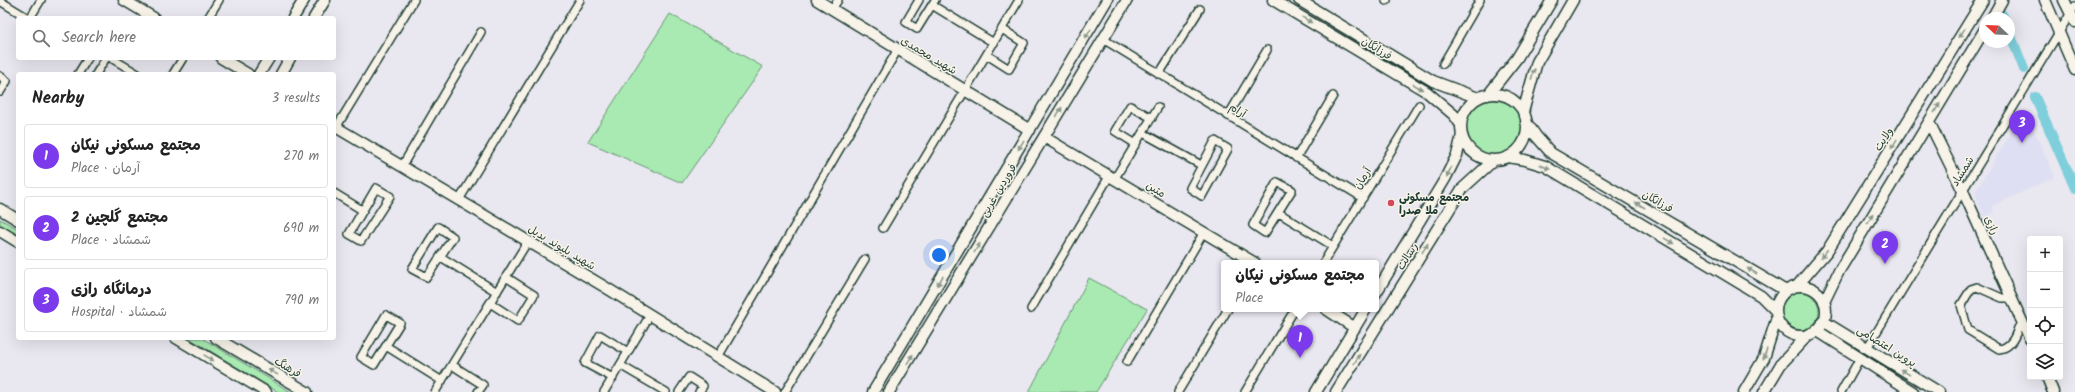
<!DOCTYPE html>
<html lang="en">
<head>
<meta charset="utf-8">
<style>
  body { margin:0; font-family:Kalam,"Playpen Sans Arabic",sans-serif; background:#f2f2f2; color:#222 }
  .controls { position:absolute; right:12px; bottom:12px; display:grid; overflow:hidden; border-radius:4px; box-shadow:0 4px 16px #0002 }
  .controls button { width:36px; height:36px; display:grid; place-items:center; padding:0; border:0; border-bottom:1px solid #e0e0e0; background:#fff; color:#222; font:20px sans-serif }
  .compass { position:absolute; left:1979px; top:12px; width:36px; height:36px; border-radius:50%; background:#fff; box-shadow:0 4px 16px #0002; rotate:293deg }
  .you { position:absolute; left:939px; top:255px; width:14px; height:14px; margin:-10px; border:3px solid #fff; border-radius:50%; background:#1a73e8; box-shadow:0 0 0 6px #1a73e833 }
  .badge { display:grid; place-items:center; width:26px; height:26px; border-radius:50%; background:#7c3aed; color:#fff; font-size:13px; font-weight:700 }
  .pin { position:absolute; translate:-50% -33px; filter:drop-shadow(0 1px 2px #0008) }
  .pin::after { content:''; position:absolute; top:21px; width:14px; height:12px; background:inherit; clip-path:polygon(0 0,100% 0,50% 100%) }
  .popup { position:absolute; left:1221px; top:260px; width:158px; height:52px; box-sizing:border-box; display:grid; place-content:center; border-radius:4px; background:#fff; filter:drop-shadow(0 1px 3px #0005); font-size:13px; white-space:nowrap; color:#767676 }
  .popup b { font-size:15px; color:#222 }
  .popup::after { content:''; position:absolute; left:50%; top:100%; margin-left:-8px; border:8px solid transparent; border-top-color:#fff }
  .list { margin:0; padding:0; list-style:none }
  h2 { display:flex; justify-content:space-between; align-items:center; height:52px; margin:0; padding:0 16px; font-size:17px }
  h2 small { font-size:13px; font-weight:400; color:#767676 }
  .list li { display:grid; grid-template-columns:26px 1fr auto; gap:12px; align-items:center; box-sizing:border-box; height:64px; margin:0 8px 8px; padding:0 8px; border:1px solid #e0e0e0; border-radius:4px }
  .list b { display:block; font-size:15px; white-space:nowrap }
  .list p { margin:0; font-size:13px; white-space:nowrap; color:#767676 }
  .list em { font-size:13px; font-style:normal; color:#767676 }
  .icon { flex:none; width:22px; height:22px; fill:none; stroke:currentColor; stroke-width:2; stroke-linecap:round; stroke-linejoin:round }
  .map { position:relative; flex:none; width:2075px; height:392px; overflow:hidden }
  .search { position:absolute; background:#fff; box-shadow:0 4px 16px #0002; left:16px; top:16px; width:320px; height:44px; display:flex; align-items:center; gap:10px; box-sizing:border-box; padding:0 14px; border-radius:4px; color:#767676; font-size:15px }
  .panel { position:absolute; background:#fff; box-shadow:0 4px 16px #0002; left:16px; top:72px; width:320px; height:268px; border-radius:4px }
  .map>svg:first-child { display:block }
  .built { fill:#dfdff4 }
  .green { fill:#a9eab2; stroke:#649473 }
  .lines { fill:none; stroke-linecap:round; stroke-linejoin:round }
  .canal { stroke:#7fcedb; stroke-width:10 }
  .street-casing { stroke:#1f3d34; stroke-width:10 }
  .secondary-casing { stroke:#1f3d34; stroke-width:13 }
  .street { stroke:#f7f3e8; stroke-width:7 }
  .secondary { stroke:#f7f3e8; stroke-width:10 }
  .oneway { fill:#8b988e }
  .poi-dot { fill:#d1495b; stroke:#f7f3e8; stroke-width:1.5 }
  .labels { text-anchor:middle; stroke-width:3; stroke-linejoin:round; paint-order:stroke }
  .street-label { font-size:11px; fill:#1f3d34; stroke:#f7f3e8 }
  .poi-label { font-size:11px; font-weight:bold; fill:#1f3d34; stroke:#f7f3e8; text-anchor:start }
</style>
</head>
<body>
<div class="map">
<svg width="2075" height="392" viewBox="0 0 2075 392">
  <rect width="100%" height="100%" fill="#e9e7ef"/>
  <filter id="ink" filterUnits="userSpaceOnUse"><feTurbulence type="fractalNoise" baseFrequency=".025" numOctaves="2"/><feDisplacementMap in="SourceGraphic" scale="8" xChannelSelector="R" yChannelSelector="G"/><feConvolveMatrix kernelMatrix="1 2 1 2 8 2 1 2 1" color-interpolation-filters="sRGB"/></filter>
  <g filter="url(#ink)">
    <path class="built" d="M2025 110 2055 177 1992 206 1994 212 1984 217 1975 192Z"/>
    <path class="green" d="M670 14 763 67 682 183 588 142Z
      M1466 128a28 28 0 1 1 56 0a28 28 0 1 1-56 0Z
      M0 219 18 229V237L0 226Z
      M1089 278 1147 309 1096 392H1029Z
      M1781 311a19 19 0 1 1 38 0a19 19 0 1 1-38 0Z
      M189 338H202L291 392H278Z"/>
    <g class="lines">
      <path class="canal" d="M2002 14 2004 18
        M2009 31 2024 69
        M2035 97 2075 188"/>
      <defs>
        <path id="street" d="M919 0 906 22 917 29 935 0
          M0 1 28 18
          M1386 1 1387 0
          M932 5 994 43
          M832 9 838 0
          M30 18 41 0
          M208 18 219 0
          M1103 39 1363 198
          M987 55 1009 69 1024 43 1002 29
          M111 58 138 74
          M1443 64 1480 0
          M78 74 88 58
          M96 74 106 58
          M173 74 183 58
          M1159 74 1200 9
          M0 76 7 81 0 92
          M1228 116 1267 50
          M334 131 414 0
          M1143 133 1201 165
          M1215 141 1228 149 1202 196 1190 188Z
          M1136 144 1115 131 1130 106 1152 118
          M1296 158 1333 96
          M402 166 481 32
          M1115 178 1158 107
          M1277 182 1292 190 1265 233 1253 225Z
          M376 188 390 196 361 241 349 234Z
          M334 193 362 210
          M459 200 580 0
          M1279 213 1333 246
          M438 227 453 237 427 277 412 269Z
          M883 228 1019 0
          M441 257 497 292
          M1323 263 1419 105
          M2012 298H2002L1977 287 1971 289 1961 305 1968 330 1999 349C2010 348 2015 338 2018 328L2024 325
          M490 303 518 321 534 295 506 277
          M1031 309 1110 175
          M386 315 400 323 374 365 361 357Z
          M386 346 442 381
          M1867 348 2075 6
          M718 357 898 49
          M1127 362 1204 232
          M452 365 483 385 478 392
          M620 365 666 392
          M613 378 585 363 600 335 628 352
          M435 392 528 241
          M604 392 650 315
          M679 392 689 377 703 386 699 392
          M785 392 865 259
          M1178 392 1228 309
          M1245 392 1295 309
          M1841 392 1860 358"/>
        <path id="secondary" d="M124 0 154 18
          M817 0 1030 130
          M1273 0 1427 92 1454 115 1461 125
          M1299 0 1433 81 1478 98
          M2045 0 2075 70
          M2064 0 2075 22
          M293 18 304 0
          M314 18 325 0
          M1992 18 2002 0
          M221 58 248 74
          M259 74 269 58
          M281 74 290 58
          M1461 127a33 33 0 1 1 66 0a33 33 0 1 1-66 0Z
          M1488 95 1517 58 1552 0
          M1523 112 1537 62 1573 0
          M1526 122 1536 136 1551 153 1786 291
          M1929 122 1963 191 2030 339
          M334 126 605 287 775 392
          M1044 137 1255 263
          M1508 157 1525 160 1545 166 1761 296 1776 311
          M0 209 18 220
          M0 231 18 242
          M1797 286 1827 251 1983 0
          M1776 311a25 25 0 1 1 50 0a25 25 0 1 1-50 0Z
          M1376 293 1445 179 1457 155 1462 135
          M1824 302 1839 271 1985 29
          M1326 309 1355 328
          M1823 321 1939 392
          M1816 330 1913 392
          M176 338 266 392
          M216 338 307 392
          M2047 377 2053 392
          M873 392 1107 0
          M889 392 1127 0
          M1316 392 1366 309
          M1336 392 1462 189 1494 160
          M1744 392 1764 358 1777 317
          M1764 392 1781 364 1809 334"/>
      </defs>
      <use href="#street" class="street-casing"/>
      <use href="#secondary" class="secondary-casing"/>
      <use href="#street" class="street"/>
      <use href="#secondary" class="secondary"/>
    </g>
    <defs><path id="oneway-solid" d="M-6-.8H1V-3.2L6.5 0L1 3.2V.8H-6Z"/></defs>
    <g class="oneway">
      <use href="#oneway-solid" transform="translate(1307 20) rotate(31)"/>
      <use href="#oneway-solid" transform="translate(1962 33) rotate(121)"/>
      <use href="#oneway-solid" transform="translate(1088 34) rotate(120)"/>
      <use href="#oneway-solid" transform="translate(1533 74) rotate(-71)"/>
      <use href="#oneway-solid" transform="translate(1418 87) rotate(31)"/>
      <use href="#oneway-solid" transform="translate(1937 108) rotate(-59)"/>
      <use href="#oneway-solid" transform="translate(1059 112) rotate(-59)"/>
      <use href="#oneway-solid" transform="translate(1894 144) rotate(122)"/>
      <use href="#oneway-solid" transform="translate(1021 145) rotate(121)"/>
      <use href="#oneway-solid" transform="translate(1545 167) rotate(26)"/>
      <use href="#oneway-solid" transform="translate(1449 172) rotate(115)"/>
      <use href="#oneway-solid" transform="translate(1640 205) rotate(-150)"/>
      <use href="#oneway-solid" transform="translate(1870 219) rotate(-59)"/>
      <use href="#oneway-solid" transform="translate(1669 241) rotate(31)"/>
      <use href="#oneway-solid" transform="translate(977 248) rotate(-59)"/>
      <use href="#oneway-solid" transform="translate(1425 248) rotate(-58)"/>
      <use href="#oneway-solid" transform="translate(1824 254) rotate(129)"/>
      <use href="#oneway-solid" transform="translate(1752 271) rotate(-150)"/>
      <use href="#oneway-solid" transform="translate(940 281) rotate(121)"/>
      <use href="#oneway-solid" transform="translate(1765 354) rotate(110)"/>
      <use href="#oneway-solid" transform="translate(209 358) rotate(31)"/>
      <use href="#oneway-solid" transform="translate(910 359) rotate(-59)"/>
      <use href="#oneway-solid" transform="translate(1357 359) rotate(-58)"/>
      <use href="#oneway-solid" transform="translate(273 372) rotate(-149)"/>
      <use href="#oneway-solid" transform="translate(1905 372) rotate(-149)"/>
    </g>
  </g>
  <circle class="poi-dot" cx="1391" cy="203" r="4"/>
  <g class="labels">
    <g class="street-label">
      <text transform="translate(1377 48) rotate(31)" y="4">فرزانگان</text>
      <text transform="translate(929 55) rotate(31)" y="4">شهید محمدی</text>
      <text transform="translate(1238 110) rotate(32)" y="4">آرام</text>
      <text transform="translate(1883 139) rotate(-58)" y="4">ولایت</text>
      <text transform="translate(1962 171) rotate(-58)" y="4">شمشاد</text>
      <text transform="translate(1362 178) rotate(-59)" y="4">آرمان</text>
      <text transform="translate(1156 189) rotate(31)" y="4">متین</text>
      <text transform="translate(998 190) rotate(-59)" y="4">فروردین غربی</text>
      <text transform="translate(1658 201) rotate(30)" y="4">فرزانگان</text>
      <text transform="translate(1992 225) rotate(65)" y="4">رازی</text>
      <text transform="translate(562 247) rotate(31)" y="4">شهید بلیوند بدیل</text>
      <text transform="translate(1407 256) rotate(-58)" y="4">رسالت</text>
      <text transform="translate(1887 346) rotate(32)" y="4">پروین اعتصامی</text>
      <text transform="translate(288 367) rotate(31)" y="4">فرهنگ</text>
    </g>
    <g class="poi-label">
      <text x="1399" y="201">مجتمع مسکونی<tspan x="1399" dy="13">ملا صدرا</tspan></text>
    </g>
  </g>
</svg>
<div class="controls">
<button>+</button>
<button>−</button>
<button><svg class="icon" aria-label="locate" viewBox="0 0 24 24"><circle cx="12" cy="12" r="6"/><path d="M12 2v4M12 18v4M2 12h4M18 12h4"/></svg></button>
<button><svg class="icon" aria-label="layers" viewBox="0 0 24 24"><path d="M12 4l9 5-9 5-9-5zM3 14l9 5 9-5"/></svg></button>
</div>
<svg class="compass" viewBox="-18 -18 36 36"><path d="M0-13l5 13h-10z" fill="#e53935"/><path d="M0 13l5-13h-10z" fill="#767676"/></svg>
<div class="you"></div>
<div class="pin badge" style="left:1300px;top:358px">1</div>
<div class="popup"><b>مجتمع مسکونی نیکان</b>Place</div>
<div class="pin badge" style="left:1885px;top:264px">2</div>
<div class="pin badge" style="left:2022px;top:143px">3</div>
<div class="search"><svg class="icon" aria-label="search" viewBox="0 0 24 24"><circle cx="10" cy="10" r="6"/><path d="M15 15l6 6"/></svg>Search here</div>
<section class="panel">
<h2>Nearby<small>3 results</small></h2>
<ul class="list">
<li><span class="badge">1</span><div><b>مجتمع مسکونی نیکان</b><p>Place · آرمان</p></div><em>270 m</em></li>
<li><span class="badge">2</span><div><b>مجتمع گلچین 2</b><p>Place · شمشاد</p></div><em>690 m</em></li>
<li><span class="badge">3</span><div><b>درمانگاه رازی</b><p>Hospital · شمشاد</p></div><em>790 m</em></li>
</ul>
</section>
</div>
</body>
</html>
